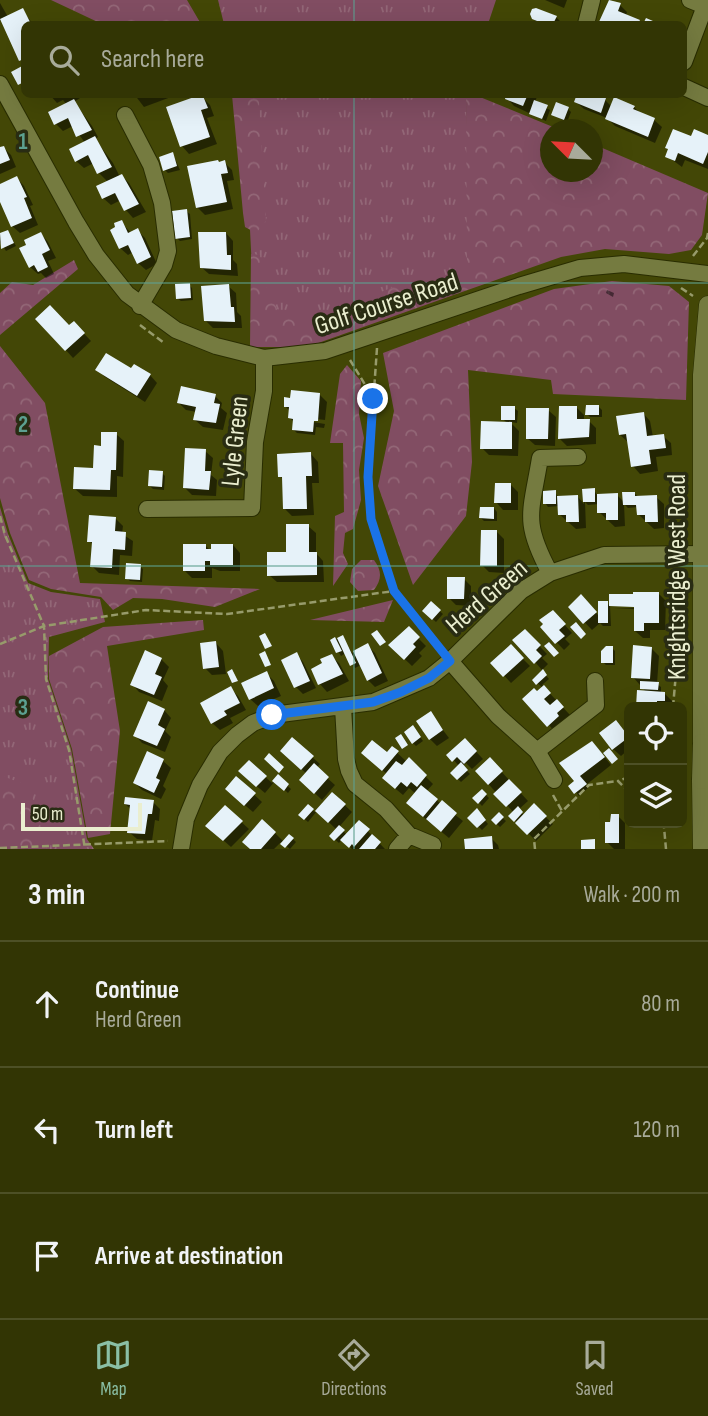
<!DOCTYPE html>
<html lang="en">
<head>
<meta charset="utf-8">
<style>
  body { margin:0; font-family:"Sofia Sans Condensed",sans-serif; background:#3d4013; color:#f1f3f6 }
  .controls { position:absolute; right:21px; bottom:21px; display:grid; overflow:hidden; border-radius:10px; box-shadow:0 7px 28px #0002 }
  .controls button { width:63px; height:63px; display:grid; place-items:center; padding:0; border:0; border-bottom:2px solid #4d5026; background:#323504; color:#f1f3f6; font:35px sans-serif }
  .compass { position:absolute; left:540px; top:119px; width:63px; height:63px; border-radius:50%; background:#323504; box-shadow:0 7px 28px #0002; rotate:294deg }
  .scale { position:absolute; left:21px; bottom:18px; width:121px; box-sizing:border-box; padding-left:7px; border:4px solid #eaeecf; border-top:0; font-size:19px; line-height:24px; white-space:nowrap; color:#eaeecf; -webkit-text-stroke:5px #292c13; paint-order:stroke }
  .stop { position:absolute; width:21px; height:21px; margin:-16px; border:5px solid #1a73e8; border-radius:50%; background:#fff }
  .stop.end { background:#1a73e8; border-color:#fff; box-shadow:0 2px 7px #0008 }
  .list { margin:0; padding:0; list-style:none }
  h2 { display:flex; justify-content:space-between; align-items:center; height:91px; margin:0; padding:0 28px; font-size:30px }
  h2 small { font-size:23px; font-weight:400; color:#a8ab9a }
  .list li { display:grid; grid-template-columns:46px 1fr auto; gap:21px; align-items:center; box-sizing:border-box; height:126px; padding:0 28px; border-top:2px solid #4d5026 }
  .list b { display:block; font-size:26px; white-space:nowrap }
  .list p { margin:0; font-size:23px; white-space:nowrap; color:#a8ab9a }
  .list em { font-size:23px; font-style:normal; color:#a8ab9a }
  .icon { flex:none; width:38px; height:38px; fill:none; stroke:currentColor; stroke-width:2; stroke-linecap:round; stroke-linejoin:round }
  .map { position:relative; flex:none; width:708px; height:849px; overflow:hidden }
  .search { position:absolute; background:#323504; box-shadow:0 7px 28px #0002; left:21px; right:21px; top:21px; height:77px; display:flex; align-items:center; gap:18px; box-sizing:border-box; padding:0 24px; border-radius:10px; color:#a8ab9a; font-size:26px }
  .sheet { height:469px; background:#323504 }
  nav { display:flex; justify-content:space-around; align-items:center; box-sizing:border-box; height:98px; border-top:2px solid #4d5026; background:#323504; font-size:19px; color:#a8ab9a }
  nav a { display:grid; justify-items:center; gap:4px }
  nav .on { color:#8abfa5 }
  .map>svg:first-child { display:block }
  .grass { fill:url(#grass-tufts) }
  .forest { fill:url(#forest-crowns) }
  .shadow { fill:#0007 }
  .building { fill:#e6f2f9 }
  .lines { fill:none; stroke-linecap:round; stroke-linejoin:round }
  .minor-casing { stroke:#292d00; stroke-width:18 }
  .tertiary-casing { stroke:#292d00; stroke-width:19 }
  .path { stroke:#979b6b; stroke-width:2.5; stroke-dasharray:7 3.5; stroke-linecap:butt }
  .minor { stroke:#757b40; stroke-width:16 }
  .tertiary { stroke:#757b40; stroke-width:18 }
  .tertiary-bridge-casing { stroke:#292d00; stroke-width:19; stroke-linecap:butt }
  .tertiary-bridge { stroke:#757b40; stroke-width:18 }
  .route { stroke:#1a73e8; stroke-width:9 }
  .grid { fill:none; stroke:#5ca090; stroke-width:2; stroke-opacity:0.55 }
  .labels { text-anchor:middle; stroke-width:7; stroke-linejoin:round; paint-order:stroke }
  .street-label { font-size:26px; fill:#eaeecf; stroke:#292c13 }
  .grid-label { font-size:23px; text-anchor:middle; font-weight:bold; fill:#5ca090; stroke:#292c13; stroke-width:7; stroke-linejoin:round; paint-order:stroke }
</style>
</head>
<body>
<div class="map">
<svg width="708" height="849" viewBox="0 0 708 849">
  <defs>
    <pattern id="grass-tufts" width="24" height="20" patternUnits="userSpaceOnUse" patternTransform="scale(1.75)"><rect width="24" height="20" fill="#814d62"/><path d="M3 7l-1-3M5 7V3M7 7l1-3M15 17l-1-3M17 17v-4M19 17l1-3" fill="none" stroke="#936777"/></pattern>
    <pattern id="forest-crowns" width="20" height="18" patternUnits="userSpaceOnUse" patternTransform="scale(1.75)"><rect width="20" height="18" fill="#814d62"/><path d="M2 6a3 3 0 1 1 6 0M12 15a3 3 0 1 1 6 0" fill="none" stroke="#936777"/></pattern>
  </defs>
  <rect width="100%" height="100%" fill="#434706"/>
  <path class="grass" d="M218 0H496L488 24H224Z
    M234 95H466L472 284 255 331 249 209Z
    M0 507 8 534 28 583 51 592 100 599 105 622 49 637 48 679 71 749 87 839 94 849H0Z"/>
  <path class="forest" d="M51 0H187L201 24H102Z
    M232 95H257L259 102 266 221 256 233 245 227 243 213Z
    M466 95H475L558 129 550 130V172H592L593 144 708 193 702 235 691 250 669 254 605 249 561 257 307 347H250L251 254 260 255 262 277 277 309 302 317 332 312 398 285 423 293 467 273Z
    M74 260 78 269 0 335V293L12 282 33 285Z
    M612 281 669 286 689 302 686 400 553 394 551 380 468 370 472 462 466 516 413 585 378 486 394 411 383 353 554 289Z
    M0 346 45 403 80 583 260 589 215 607 162 599 133 598 113 610 101 597 51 589 29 580 10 533 0 498Z
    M347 365 361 381 359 414 364 438 359 470 361 500 353 529 345 533 343 553 348 564 333 586 335 516 344 512 343 443H330L340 374Z
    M361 560H374C382 571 382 579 374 590L358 591 350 582 352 569Z
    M393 600 384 622 310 620Z
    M203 620 204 630 107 646 120 731 110 834 88 838 72 749 49 679V656L103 627Z
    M0 775 29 786 47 849H0Z"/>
  <path class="shadow" d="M545 0H567L564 8Z
    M610 1 620 5 627 12 626 16 642 24H600Z
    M0 3 8 17 22 10 33 24H24V63L2 20 0 21Z
    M556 17 563 24H538L533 18Z
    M49 94H79L80 98 74 102 92 126 98 137 95 139 113 163 120 177 122 176 129 183 146 212 133 218 126 210 121 200 111 205 103 198 108 182 99 173 94 163 84 168 76 161 85 143 73 126 63 131 56 124 67 105 63 100 57 103Z
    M134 94H170L171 97 144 107Z
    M508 94H538L535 102 550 110 546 121 514 106 507 98Z
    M203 98 210 105 214 116 207 118 217 144 189 154 182 146 169 108Z
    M605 100 612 107H634L641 114 654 120 662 127 655 143 615 126 607 118 584 109 576 102Z
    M568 109 571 112 567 122 553 115Z
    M708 137V169L685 160 682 167 667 156 692 138Z
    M4 148 11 155 16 167 0 174V149Z
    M173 154 180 170 168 173 165 170Z
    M224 162 232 170 234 180 227 181 233 209 205 215 197 207Z
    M17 178 24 186 33 205 30 206 38 225 20 233 12 226 0 198V186Z
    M186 211 190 214 192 239 180 241 177 238Z
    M121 222 131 233 137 230 145 238 157 264 146 270 138 263 133 252 128 255 120 248Z
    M8 232 16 246 6 251 0 242V235Z
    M226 233 233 241V260L237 264 238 276 209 274 201 267Z
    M41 234 48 242 56 258 48 261 54 274 46 278 41 273 38 274 30 267Z
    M189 285 192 288 193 300 181 301 177 298Z
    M228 286 236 293 237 312 241 316 242 328H213L206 321Z
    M607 290 614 293 613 297 606 293Z
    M38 319 69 327 74 323 91 341 73 358Z
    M98 370 131 371 150 375 157 383 145 402 105 377Z
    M320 395 327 402 325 420 309 418 313 422 325 424 324 428 316 427 315 435 297 433 294 430V422L290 418V411L285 406Z
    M215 396 222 403 221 408 227 413 223 430 203 427 195 420 197 412 186 410 179 403Z
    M599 407 602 410V417H590L587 414Z
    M514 408 518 411 517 423 510 422 519 431 518 456 489 455 482 448 507 423 503 419Z
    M577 408 584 415V421H589L596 428V444L567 446 560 439Z
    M548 410 556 417 555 446 535 445 527 438Z
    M643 413 650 421 653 437 663 436 671 443 672 455 656 457 658 471 640 474 633 466 628 442 620 435Z
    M116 434 124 441 123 477 117 476V497L83 496 75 489 95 469 102 447Z
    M205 451 213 458 211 475 217 480 216 496 192 495 184 487Z
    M311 454 318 462 319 483H312L314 515 292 516 285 509 284 480 280 476Z
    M162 473 165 476 164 490 153 489 150 486Z
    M511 485 518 492V510H503L496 502Z
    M594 490 597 495H617L624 502 634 493 639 497H656L664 504V528L654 529 638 514V507L628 508 624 504 625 526 615 527 599 512V504L588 505 585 502 586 528 576 529 559 514V506L548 507 545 503 555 492 558 497H578L584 504V491Z
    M494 508 497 512V521H484L481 518Z
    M115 518 123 526 122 534 133 541 132 556 120 555 119 575 99 573 92 566 94 545 89 541Z
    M308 526 316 533V553L323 561 324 582H277L269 575Z
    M497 532 504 539V573L489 572 482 565Z
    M205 545 212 552 233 545 240 553V571H220L212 568V578H192L185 571Z
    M140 566 143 569 142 582 130 581 127 578Z
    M464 579 471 586V606L456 605 449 598Z
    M658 593 666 601 665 630H650V638H643L635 631V609L614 608H642V605L611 606V595Z
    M581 597 600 617 607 603 610 606 611 626H603L600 623 592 630 570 607Z
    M431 603 443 614 436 622 424 611Z
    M553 612 572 633 565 639 570 644 564 650 542 627Z
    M409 629 426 646 419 653 422 656 412 666 390 645Z
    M525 631 547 654 542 658 548 664 542 670 535 662Z
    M343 637 352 653 368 646 375 653 388 681 375 687 368 680 361 665 355 668 346 653 341 656 332 641Z
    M216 643 223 651 226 674 212 675 205 668Z
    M511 647 530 666 511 683 493 663Z
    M612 648 615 651V665H606L603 662Z
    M651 648 659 656 657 684 661 687V693H664L672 701V707H639V692H646L633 677Z
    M296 654 303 662 316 688 303 694 296 687Z
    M331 656 339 663 349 681 327 692 320 684 325 664Z
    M161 659 169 667 163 680 168 686 162 701 139 692 132 684Z
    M543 672 549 679 542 685 570 715 556 733 549 725 537 693 543 688 534 680Z
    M266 673 274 681 281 696 258 706 250 699Z
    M231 689 238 696 246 710 230 718 233 723 220 730 212 723Z
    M164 710 171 718 165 731 171 737 165 752 142 743 135 735Z
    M430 713 449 738 437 746 430 739Z
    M623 730 629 738V749L621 756 613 749Z
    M416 731 423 741 416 746 413 743Z
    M465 740 483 759 472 769 466 763 462 766 470 774 461 782 452 773 459 766 449 755Z
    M392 748 407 762 409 760 433 784 426 792 463 821 449 838 416 811V794L409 788 403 795 391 785 387 774 370 760 387 755Z
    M599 750 611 765 586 785 588 788 579 796 571 786 577 782 562 763Z
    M312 757 320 764 316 768 335 785 322 800 301 780 307 774 289 758Z
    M490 759 528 801 518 810 525 816 534 806 553 824 536 841 511 816 514 813 477 771Z
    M163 761 171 768 163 786 166 789 161 799 142 790 135 783Z
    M249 762 272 783 278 777 291 789 288 793 275 781 265 793 248 779Z
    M236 778 262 802 253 812 234 796Z
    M482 791 489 798 482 806 475 798Z
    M333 794 352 812 339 827 347 835 359 822 385 849H352L342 839 339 843 331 836 337 830 317 811 308 822 300 815 308 806 316 813Z
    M153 802 160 809 159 821 155 820 152 841 137 839 129 832 132 810 125 804Z
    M226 808 249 829 231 847 215 833Z
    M480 814 488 824 482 830 470 818Z
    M499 815 506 821 500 827 493 820Z
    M618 816 625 823V849H614L607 842 612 824Z
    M275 833 284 842 293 839 296 842 290 849 281 842 274 849H252Z
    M491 838 498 845 499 849H466Z"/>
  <path class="building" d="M609 0 621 3 618 11 640 20 638 24H598Z
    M23 8 31 24H24V59L19 61 0 19Z
    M536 8 557 16 553 24H536L537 21 532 19 530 14 532 9Z
    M646 18 660 24H643Z
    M24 65V82L18 85 11 72Z
    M506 94H528L523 106 505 99Z
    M577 94H597L606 98 601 113 574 102Z
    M197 96V98L203 96 208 108 201 110 210 137 180 147 166 107Z
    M614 97 635 106 633 109 655 118 648 137 605 119Z
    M74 99 92 130 76 137 68 118 54 125 48 112Z
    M534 100 548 105 542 119 529 114Z
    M556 102 569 107 564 120 551 115Z
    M673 129 691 136 694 129 708 135V152L703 164 678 153 675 161 665 157 668 149 665 148Z
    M95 136 112 167 97 174 88 155 75 162 69 149Z
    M4 146 10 160 0 164V147Z
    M173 152 177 166 163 171 159 157Z
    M218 160 219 162 225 160 228 173 221 174 227 202 196 208 187 166Z
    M122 174 139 204 124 211 115 193 102 199 96 186Z
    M17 176 27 197 24 198 32 218 11 227 0 202V184Z
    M187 209 190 237 175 239 172 211Z
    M122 220 128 233 138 228 151 257 137 264 128 245 119 249 110 230 115 227 114 223Z
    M8 230 14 243 1 249 0 233Z
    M41 232 50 250 42 254 48 267 38 272 34 265 29 268 19 248 26 245 24 240Z
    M198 232H226L227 255H231V270L200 268Z
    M190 283 191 298 176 299 175 284Z
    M229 284 231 307H234L235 322 204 321 201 286Z
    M50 305 69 325 74 321 85 333 65 351 35 319Z
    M106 353 131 368 134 364 151 374 137 396 95 370Z
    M181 386 216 394 214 403 220 404 216 423 193 420 196 407 177 403Z
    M291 390 320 393 318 421H314L313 432 292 430 293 419 288 418 289 407H284V397L290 398Z
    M586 405H599V415H585Z
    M501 406H515V420H501Z
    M559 406H577V419H590L589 437 558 439Z
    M526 408H549L548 439H526Z
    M644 412 647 436 664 434 666 448 649 450 651 464 631 467 626 434 619 435 616 416Z
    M481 421 512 422V449H480Z
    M101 432H117L116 470H111L110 490 73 489 74 467 93 468 94 445 101 446Z
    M185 448 206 449 205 471H211L209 490 183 488Z
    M311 452 312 476H306L307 509H283L282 477H278L277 454Z
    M149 470 163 471 162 487 148 486Z
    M495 483H511V503H494Z
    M595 488V502H583L582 489Z
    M556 490V504H543V491Z
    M622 492H635V496L657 495 658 522H645V515H637L636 505H623Z
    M618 493V520H606V513H597V494Z
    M578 495 579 522H566V515H558L557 496Z
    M480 507H494V519L479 518Z
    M89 515 116 517 115 531 126 532 125 550 113 549 112 568 90 567 92 542H87Z
    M286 524H309V552H317V575L267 576V552H286Z
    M481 530H497V566H480Z
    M183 544H206V549H211V544H233V565H210V561H205V571H183Z
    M126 563 141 564 140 580 125 579Z
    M447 577H465L464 599H447Z
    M633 592H659V623H644V631H634V607L609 606V594H633Z
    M581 594 597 612 583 624 568 607Z
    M431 601 441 610 432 620 422 611Z
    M598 601H608V623H598Z
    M553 610 566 624 559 630 565 636 555 644 540 627 543 624 539 620Z
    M576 622 586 634 581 639 570 627Z
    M409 626 420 637 413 644 416 647 404 660 388 645Z
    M525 629 541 645 536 650 542 656 534 664 512 640Z
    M377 630 386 642 380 646 371 634Z
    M265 633 272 646 265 649 259 636Z
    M343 635 356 663 350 666 337 638Z
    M335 637 342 651 336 653 330 640Z
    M216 641 219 667 203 669 200 643Z
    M549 642 559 653 554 657 544 646Z
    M368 643 382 673 367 681 353 651Z
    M511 644 524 658 503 677 490 663Z
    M633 645 652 647 650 679 631 678Z
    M606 646H613V663H601V651Z
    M145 650 162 658 155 674 162 677 154 695 130 685Z
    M265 651 271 665 265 667 259 654Z
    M297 652 310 681 294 688 281 660Z
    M332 654 343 674 318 685 311 669 322 663 320 659Z
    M232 669 238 681 232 683 227 672Z
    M543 669 547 675 536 685 532 680Z
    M267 671 274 688 249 700 241 683Z
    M640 681 659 682 658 690 640 689Z
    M544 685 551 693 544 699 550 705 557 699 564 707 557 713 559 716 547 727 522 699 534 688 537 691Z
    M231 686 240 703 224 711 227 715 211 724 200 703Z
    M637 690 665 692V701H657V707H636Z
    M148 701 165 709 158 725 165 729 157 746 133 736Z
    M431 711 443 730 429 740 416 721Z
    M616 720 629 737 612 750 599 733Z
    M413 725 421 737 412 744 404 732Z
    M401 734 408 745 402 749 395 738Z
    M292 737 314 756 301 770 280 751Z
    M465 738 477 751 464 764 457 757 452 762 446 755Z
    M372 740 387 752 392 746 399 751 382 771 361 753Z
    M592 741 605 757 580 776 587 784 574 794 568 786 574 781 559 763Z
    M609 748 618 759 612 764 603 753Z
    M147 751 164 759 156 778 160 780 154 793 133 783Z
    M269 753 284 767 279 773 264 759Z
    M409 757 427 775 417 787 411 782 407 787 401 782 395 789 382 778 396 761 402 765Z
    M490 757 503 771 488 785 475 771Z
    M249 760 267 776 256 787 238 771Z
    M461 762 468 770 457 780 450 773Z
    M314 763 329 777 314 794 299 780Z
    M278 774 289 784 284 791 272 781Z
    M236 776 256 793 244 806 225 789Z
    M509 779 522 792 506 807 493 794Z
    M421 785 438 799 423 817 406 803Z
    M482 789 487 794 478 804 472 798Z
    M332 792 346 804 328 823 315 811Z
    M125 797 154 800 152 814H148L145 834 127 833 130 805 124 804Z
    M442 800 457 813 441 832 426 819Z
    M534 803 547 816 527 835 515 823Z
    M308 804 314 809 304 820 298 815Z
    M225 805 243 821 223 841 205 826Z
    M518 806 523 812 514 822 508 816Z
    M477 808 486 820 477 828 467 818Z
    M499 812 504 817 496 825 491 820Z
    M611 814H619V843H605V822H610Z
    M262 819 276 832 261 849H250L242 842Z
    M359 820 370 829 354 847 352 844 349 848 340 840Z
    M339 825 345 830 334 841 329 836Z
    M289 834 294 838 285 848 280 844Z
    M372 834 381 842 375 849H359Z
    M492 836 493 849H465L464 839Z
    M595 839V849H581V840Z"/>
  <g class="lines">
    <defs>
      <path id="minor" d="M586 24 592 0
        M684 62 705 6 690 0
        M0 84 76 222 96 255 127 294 176 330 216 346 264 358 325 351 519 286 580 268 624 264 708 274
        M684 87 708 98
        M125 115 151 165 162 203 168 251 164 265 140 306
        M147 509 252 508 255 442 264 391V358
        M550 573C522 521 531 513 540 458L578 457
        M450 661 498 716 537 751 554 780
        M343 707 346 759 349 771 355 784 386 809 409 835 433 845
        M537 751 596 705 595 681
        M181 849 186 819 200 785 220 752 237 735 253 723 273 715 373 702 429 678 450 661 521 591 550 573 604 555 702 554
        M397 849 409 835"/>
      <path id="tertiary" d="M702 743V375L708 305
        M701 780 702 849"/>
    </defs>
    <use href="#minor" class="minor-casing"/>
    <use href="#tertiary" class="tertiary-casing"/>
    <path class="path" d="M693 256 707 238 708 233
      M681 288 693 296
      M140 325 163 342
      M377 348 368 477 371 519 394 591 441 650
      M350 360 372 396
      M0 516 5 535 44 626 46 679 69 750 85 849
      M0 644 44 626 146 610 227 614 394 591
      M673 707 684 582
      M629 777 618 781 629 792
      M553 795 562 811
      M660 823 664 827 666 849
      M0 848 168 841
      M535 849 534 839 589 785 618 781"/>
    <use href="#minor" class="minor"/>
    <use href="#tertiary" class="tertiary"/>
    <defs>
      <path id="tertiary-bridge" d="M701 780 702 743"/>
    </defs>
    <use href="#tertiary-bridge" class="tertiary-bridge-casing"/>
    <use href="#tertiary-bridge" class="tertiary-bridge"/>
  </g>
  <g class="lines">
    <path class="route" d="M272 715 373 702 401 692 429 678 450 661 394 591 371 519 368 477 373 399"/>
  </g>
  <path class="grid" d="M354 0V24M354 94V849M0 283H708M0 566H708"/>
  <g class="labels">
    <g class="street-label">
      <text transform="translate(386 303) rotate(-18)" y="9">Golf Course Road</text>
      <text transform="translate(234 441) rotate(-84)" y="9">Lyle Green</text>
      <text transform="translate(676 577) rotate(-90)" y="9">Knightsridge West Road</text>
      <text transform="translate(486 596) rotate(-41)" y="9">Herd Green</text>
    </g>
  </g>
  <g class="grid-label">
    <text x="23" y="149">1</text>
    <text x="23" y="432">2</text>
    <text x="23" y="715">3</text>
  </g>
</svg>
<div class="controls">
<button><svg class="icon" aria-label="locate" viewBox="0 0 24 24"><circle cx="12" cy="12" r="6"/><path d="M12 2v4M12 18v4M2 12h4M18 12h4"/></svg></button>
<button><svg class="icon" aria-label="layers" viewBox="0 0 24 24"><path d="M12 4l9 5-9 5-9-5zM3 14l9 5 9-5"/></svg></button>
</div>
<svg class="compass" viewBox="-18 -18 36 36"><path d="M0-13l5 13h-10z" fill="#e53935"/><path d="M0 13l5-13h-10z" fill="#a8ab9a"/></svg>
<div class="scale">50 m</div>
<div class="stop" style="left:272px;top:715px"></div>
<div class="stop end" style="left:373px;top:399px"></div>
<div class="search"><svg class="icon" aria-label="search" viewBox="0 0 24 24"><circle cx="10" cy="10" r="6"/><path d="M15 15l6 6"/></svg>Search here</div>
</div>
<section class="sheet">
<h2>3 min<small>Walk · 200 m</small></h2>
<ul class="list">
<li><svg class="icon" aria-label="ahead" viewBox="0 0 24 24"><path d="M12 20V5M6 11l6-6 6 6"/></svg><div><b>Continue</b><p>Herd Green</p></div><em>80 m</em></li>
<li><svg class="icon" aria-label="left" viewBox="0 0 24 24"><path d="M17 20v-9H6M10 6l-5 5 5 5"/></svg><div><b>Turn left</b></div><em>120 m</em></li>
<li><svg class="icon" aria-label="arrive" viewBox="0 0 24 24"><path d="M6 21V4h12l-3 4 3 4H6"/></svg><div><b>Arrive at destination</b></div></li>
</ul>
</section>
<nav>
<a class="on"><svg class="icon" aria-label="map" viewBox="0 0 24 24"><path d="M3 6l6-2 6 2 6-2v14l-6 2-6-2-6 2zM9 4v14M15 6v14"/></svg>Map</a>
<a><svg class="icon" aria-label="directions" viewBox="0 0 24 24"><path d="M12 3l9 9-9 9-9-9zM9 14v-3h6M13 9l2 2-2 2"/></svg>Directions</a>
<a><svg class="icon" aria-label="saved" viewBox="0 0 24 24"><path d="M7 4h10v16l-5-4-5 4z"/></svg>Saved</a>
</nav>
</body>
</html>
